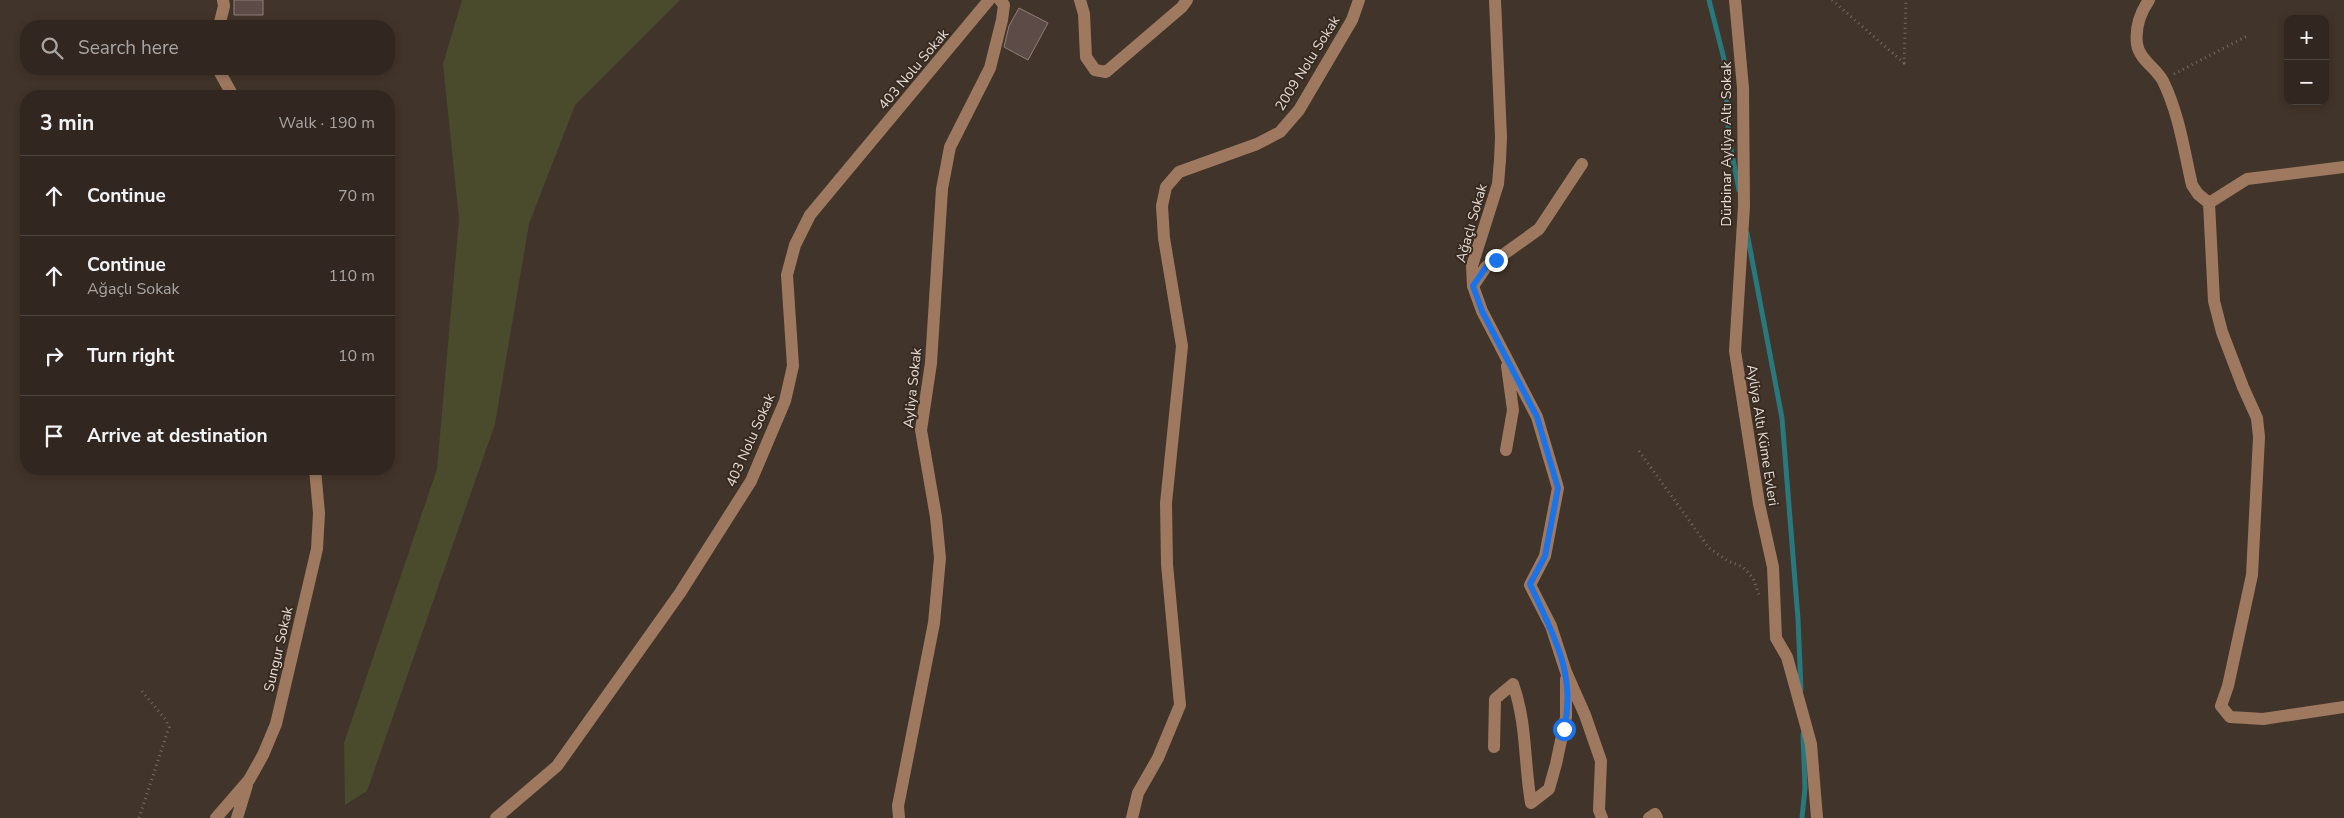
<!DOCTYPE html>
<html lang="en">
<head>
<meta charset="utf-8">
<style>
  body { margin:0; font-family:"Nunito Sans",sans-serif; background:#3d332d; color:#f1f3f6 }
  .controls { position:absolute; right:15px; top:15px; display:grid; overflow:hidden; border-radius:10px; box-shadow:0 2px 8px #0003 }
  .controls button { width:45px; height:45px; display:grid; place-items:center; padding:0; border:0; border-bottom:1px solid #4c443e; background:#312720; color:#f1f3f6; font:25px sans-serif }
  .stop { position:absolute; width:15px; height:15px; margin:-11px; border:4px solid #1a73e8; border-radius:50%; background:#fff }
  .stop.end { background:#1a73e8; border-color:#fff; box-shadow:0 1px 5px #0008 }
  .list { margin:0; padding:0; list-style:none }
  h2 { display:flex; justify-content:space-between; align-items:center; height:65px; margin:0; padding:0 20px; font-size:21px }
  h2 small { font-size:16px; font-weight:400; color:#a8a5a5 }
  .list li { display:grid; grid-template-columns:32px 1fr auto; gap:15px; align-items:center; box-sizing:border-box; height:80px; padding:0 20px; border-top:1px solid #4c443e }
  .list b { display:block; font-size:19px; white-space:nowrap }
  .list p { margin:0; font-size:16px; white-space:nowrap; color:#a8a5a5 }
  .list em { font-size:16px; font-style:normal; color:#a8a5a5 }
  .icon { flex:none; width:28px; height:28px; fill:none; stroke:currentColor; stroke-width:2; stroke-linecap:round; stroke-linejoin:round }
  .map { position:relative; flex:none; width:2344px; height:818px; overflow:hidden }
  .search { position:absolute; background:#312720; box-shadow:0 2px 8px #0003; left:20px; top:20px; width:375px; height:55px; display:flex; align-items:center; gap:12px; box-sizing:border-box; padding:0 18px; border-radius:20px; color:#a8a5a5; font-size:19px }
  .panel { position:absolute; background:#312720; box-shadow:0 2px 8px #0003; left:20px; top:90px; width:375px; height:385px; border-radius:20px }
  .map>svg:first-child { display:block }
  .green { fill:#494b2c }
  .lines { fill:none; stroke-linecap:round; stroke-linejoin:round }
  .stream { stroke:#28787e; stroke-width:5 }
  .building { fill:#5d4b47; stroke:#927e79 }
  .path { stroke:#766b62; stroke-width:3; stroke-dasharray:1 4; stroke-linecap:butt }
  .minor { stroke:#9f795f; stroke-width:12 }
  .route { stroke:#1a73e8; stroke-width:6 }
  .labels { text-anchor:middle; stroke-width:4; stroke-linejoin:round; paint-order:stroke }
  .street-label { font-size:14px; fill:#e6ddd7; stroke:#372a20 }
</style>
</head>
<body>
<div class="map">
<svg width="2344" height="818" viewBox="0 0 2344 818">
  <rect width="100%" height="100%" fill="#41342a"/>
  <path class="green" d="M462 0H680L575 105 529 224 495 424 367 791 345 805 344 743 437 469 459 219 443 64Z"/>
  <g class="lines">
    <path class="stream" d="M1709 0 1724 59 1729 139 1739 190
      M1747 233 1782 418 1798 619 1801 690
      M1802 818 1805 788 1803 734"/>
  </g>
  <path class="building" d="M234 0H263V15H234Z
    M1019 8 1048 23 1028 60 1004 47 1009 26Z"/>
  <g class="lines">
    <path class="path" d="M1832 0 1904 63 1906 0
      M2174 74 2247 36
      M1639 451 1709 548 1728 561 1743 567 1753 578 1759 595
      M139 818 169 727 166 720 140 689"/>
    <path class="minor" d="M1080 0 1084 14 1086 57 1095 70 1106 72 1182 7 1187 0
      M1495 0 1501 137 1500 160 1498 184 1472 266 1473 286 1482 311 1537 417 1558 488 1545 556 1530 585 1551 626 1566 672 1585 715 1601 761 1599 810 1602 818
      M1735 0 1743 88 1744 206 1735 351 1759 504 1773 567 1776 638 1787 657 1811 744 1817 818
      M2149 0C2140 13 2135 28 2137 44 2139 59 2156 68 2163 81 2179 114 2184 150 2192 185L2198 194 2209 203 2214 301 2222 332 2243 387 2257 418 2259 437 2252 575 2228 686 2221 706 2230 717 2263 719 2344 707
      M219 26 224 6 223 0
      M218 69 233 96
      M2209 203 2247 179 2344 167
      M1473 286 1486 267 1539 229 1582 164
      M1506 450 1513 410 1507 366
      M1494 747 1495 699 1513 684C1527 723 1524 763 1531 803L1549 789 1556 764 1566 717V679
      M216 818 249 780 263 755 276 724 317 549 319 513 315 469
      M237 818 247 785
      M496 818 557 766 680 593 751 481 785 401 793 366 787 275 795 245 810 215 989 0
      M899 818 898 806 934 623 940 558 936 517 921 430 931 363 942 189 950 147 990 68 1002 20 1004 5 1000 0
      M1132 818 1138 793 1158 758 1180 705 1167 564 1166 503 1182 346 1164 238 1162 206 1166 187 1179 172 1257 144 1280 132 1299 110 1352 20 1359 0
      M1649 818 1655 814 1657 818"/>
  </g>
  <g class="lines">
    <path class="route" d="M1496 260 1486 267 1473 286 1482 311 1537 417 1558 488 1545 556 1530 584C1552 633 1577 673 1564 729"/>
  </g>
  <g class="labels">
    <g class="street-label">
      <text transform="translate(1307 63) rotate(-58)" y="5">2009 Nolu Sokak</text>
      <text transform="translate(913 69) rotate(-50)" y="5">403 Nolu Sokak</text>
      <text transform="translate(1726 144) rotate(-90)" y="5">Dürbinar Ayliya Altı Sokak</text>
      <text transform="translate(1471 223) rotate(-74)" y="5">Ağaçlı Sokak</text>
      <text transform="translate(912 388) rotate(-84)" y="5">Ayliya Sokak</text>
      <text transform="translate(1763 435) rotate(81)" y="5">Ayliya Altı Küme Evleri</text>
      <text transform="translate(750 440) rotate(-66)" y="5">403 Nolu Sokak</text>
      <text transform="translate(278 649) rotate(-77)" y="5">Sungur Sokak</text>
    </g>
  </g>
</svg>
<div class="controls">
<button>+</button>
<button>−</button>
</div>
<div class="stop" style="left:1564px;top:729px"></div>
<div class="stop end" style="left:1496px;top:260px"></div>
<div class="search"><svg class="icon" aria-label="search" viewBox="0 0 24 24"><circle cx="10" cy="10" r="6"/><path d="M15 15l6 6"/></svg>Search here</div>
<section class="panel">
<h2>3 min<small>Walk · 190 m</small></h2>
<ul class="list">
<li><svg class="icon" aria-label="ahead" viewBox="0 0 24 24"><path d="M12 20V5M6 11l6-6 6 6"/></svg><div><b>Continue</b></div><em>70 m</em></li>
<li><svg class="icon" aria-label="ahead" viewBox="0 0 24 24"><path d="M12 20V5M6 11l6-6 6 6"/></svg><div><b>Continue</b><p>Ağaçlı Sokak</p></div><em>110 m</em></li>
<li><svg class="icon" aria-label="right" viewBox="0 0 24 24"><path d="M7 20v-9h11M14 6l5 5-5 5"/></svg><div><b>Turn right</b></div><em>10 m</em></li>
<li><svg class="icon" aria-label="arrive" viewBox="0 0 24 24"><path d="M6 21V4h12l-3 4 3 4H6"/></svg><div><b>Arrive at destination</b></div></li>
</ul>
</section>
</div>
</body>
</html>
